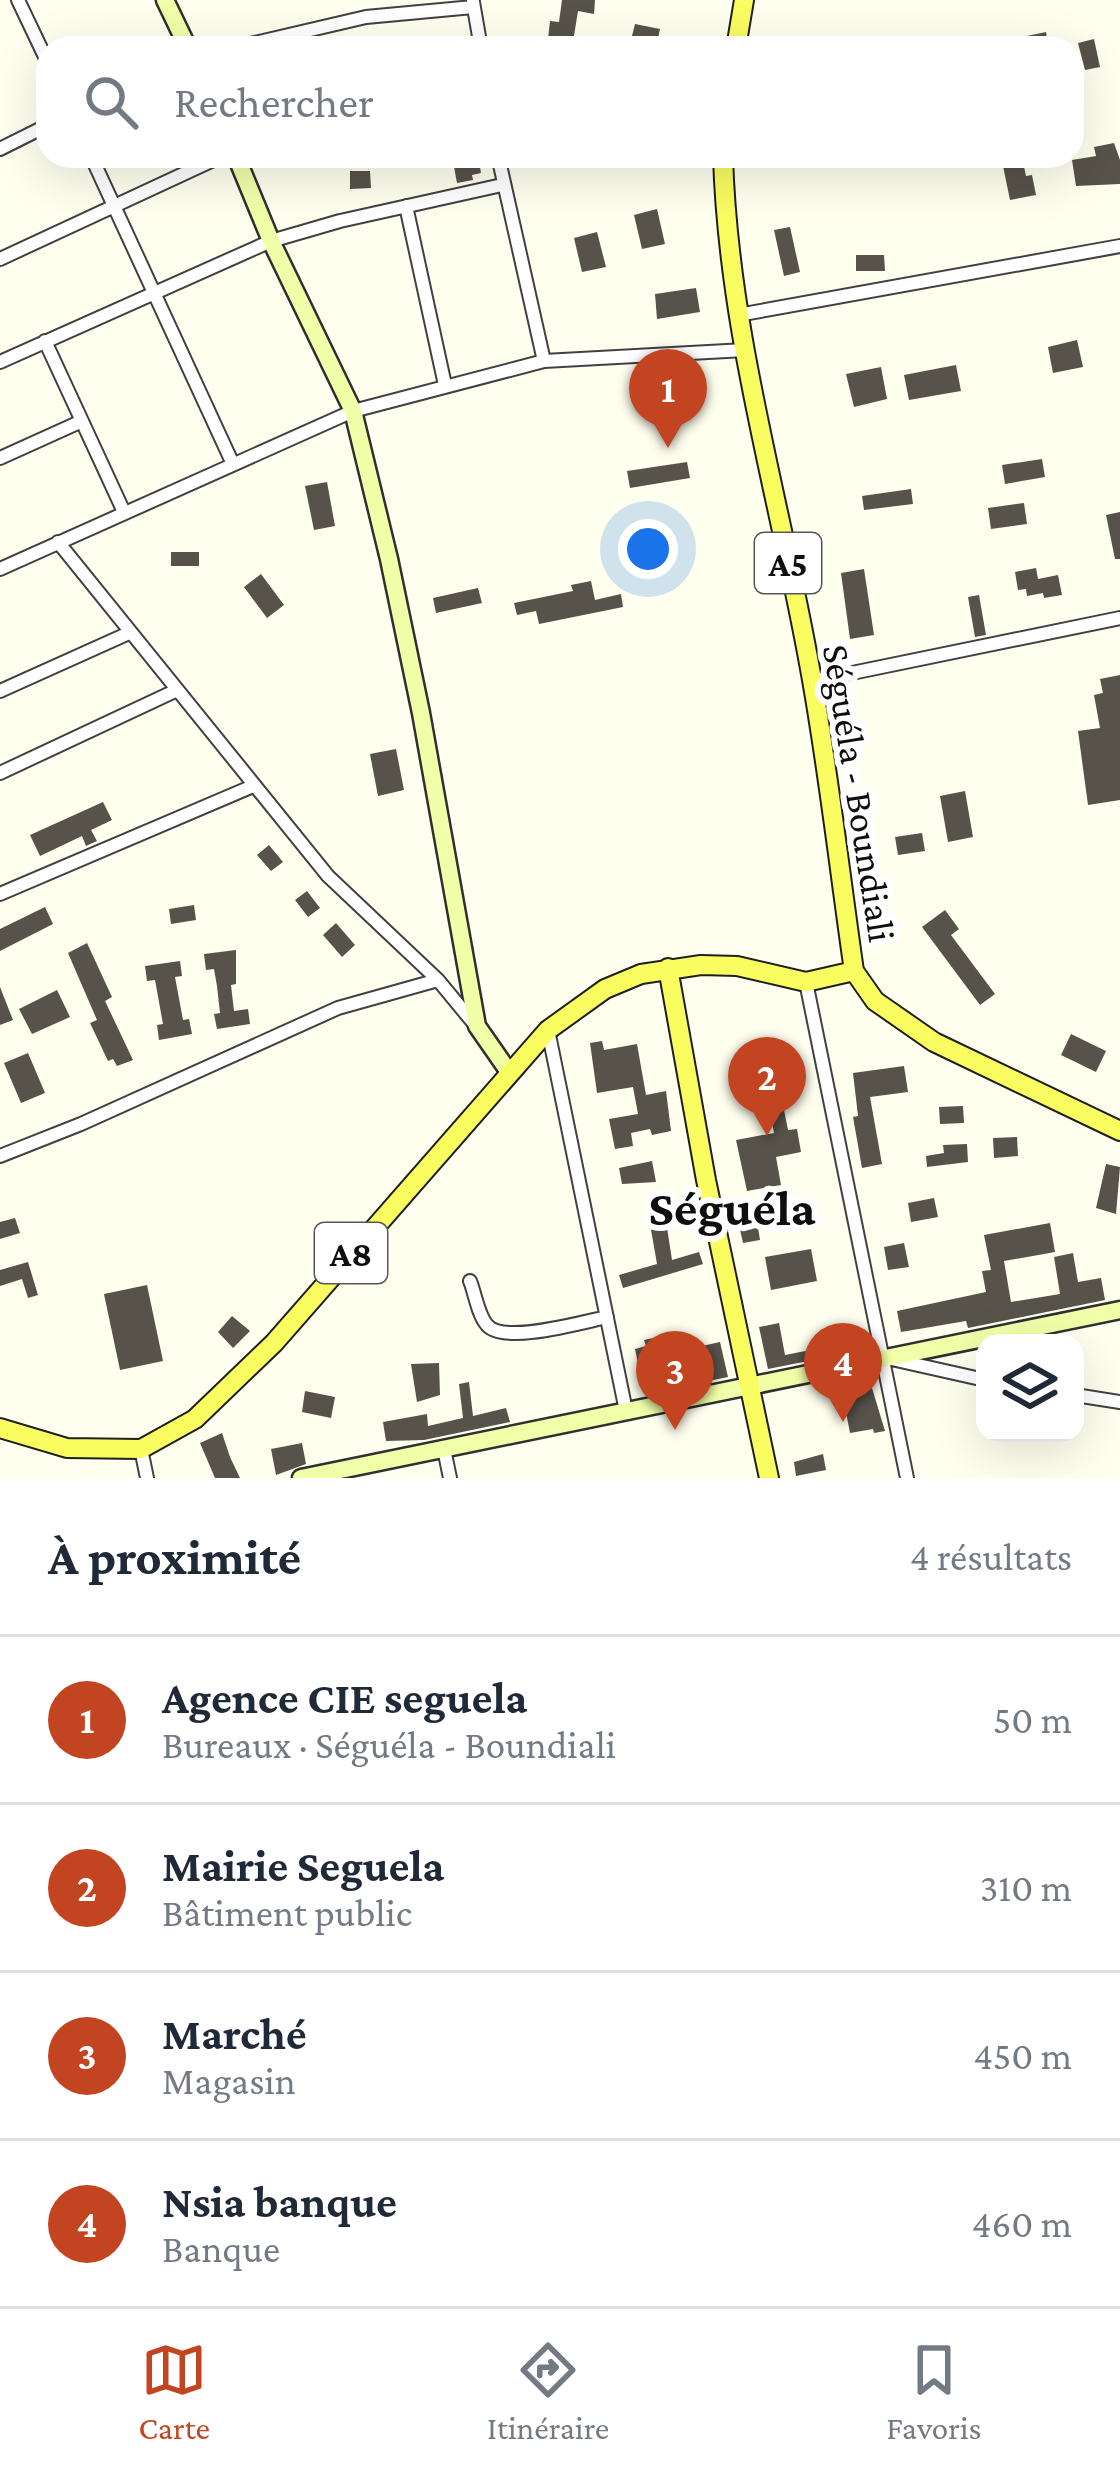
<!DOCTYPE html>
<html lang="fr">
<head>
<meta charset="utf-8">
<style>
  body { margin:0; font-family:"Crimson Pro",serif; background:#f6f6f7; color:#1f2937 }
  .controls { position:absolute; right:36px; bottom:36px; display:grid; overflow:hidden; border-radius:24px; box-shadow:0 12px 48px #0002 }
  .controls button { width:108px; height:108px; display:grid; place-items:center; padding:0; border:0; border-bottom:3px solid #e0e1e3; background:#fff; color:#1f2937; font:60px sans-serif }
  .you { position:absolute; left:648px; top:549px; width:42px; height:42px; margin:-30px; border:9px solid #fff; border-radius:50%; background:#1a73e8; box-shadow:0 0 0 18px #1a73e833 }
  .badge { display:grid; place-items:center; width:78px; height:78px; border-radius:50%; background:#c34420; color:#fff; font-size:39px; font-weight:700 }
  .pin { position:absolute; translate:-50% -99px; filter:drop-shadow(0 3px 6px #0008) }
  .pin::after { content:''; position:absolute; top:63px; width:42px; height:36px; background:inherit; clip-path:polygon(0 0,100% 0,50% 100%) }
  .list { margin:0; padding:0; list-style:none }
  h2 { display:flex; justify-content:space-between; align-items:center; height:156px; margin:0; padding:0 48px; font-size:51px }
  h2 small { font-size:39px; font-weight:400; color:#747a83 }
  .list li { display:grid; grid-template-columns:78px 1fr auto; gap:36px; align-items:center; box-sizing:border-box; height:168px; padding:0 48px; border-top:3px solid #e0e1e3 }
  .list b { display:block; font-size:45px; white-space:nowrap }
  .list p { margin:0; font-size:39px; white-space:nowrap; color:#747a83 }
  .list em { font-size:39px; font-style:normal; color:#747a83 }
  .icon { flex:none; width:66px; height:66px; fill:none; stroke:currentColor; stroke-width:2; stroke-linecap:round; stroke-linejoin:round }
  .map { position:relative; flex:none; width:1120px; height:1478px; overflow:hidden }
  .search { position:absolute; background:#fff; box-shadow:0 12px 48px #0002; left:36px; right:36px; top:36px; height:132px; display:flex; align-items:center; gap:30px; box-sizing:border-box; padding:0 42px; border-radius:36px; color:#747a83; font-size:45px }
  .sheet { height:828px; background:#fff }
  nav { display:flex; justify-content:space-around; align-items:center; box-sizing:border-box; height:168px; border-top:3px solid #e0e1e3; background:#fff; font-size:33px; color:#747a83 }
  nav a { display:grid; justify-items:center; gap:6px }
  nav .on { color:#c34420 }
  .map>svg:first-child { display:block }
  .building { fill:#57524a }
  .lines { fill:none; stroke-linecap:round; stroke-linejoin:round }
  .street-casing { stroke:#414141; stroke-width:16 }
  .secondary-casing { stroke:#303030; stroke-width:21 }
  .primary-casing { stroke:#1f1f1f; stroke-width:22 }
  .street { stroke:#fff; stroke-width:12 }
  .secondary { stroke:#f2ffa9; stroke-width:16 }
  .primary { stroke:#f9fd60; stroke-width:18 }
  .labels { text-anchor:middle; stroke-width:12; stroke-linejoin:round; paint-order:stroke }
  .shield { fill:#fff; stroke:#565656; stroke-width:3 }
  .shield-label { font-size:36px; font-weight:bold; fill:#0e0e0e }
  .street-label { font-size:39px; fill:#0e0e0e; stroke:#fff }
  .district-label { font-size:51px; font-weight:bold; fill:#0e0e0e; stroke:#fff }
</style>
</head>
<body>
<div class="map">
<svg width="1120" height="1478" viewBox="0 0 1120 1478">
  <rect width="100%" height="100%" fill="#feffee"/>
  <path class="building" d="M562 0H595L594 14 578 11 572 48H547L550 21 559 22Z
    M635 24 660 29 656 48H629Z
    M1046 32 1049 48H1015L1013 39Z
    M1094 39 1100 67 1085 70 1078 43Z
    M1114 143 1120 160V184L1076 186 1072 160 1096 156 1094 147Z
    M452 156H478L481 173 472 175 473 180 457 183Z
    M1023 162 1026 176 1032 175 1036 195 1010 200 1003 166Z
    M350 171H370L371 188 350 189Z
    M657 209 665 244 642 249 634 215Z
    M790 227 800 272 784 276 774 230Z
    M597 232 606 267 582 272 574 238Z
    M856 255H884L885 271H856Z
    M696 288 700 312 657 319 655 294Z
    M1077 340 1083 367 1053 373 1048 347Z
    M956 365 961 391 909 400 904 375Z
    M881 367 887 399 854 407 846 374Z
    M1042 459 1045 477 1005 484 1002 465Z
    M687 462 690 478 630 488 627 471Z
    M327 482 335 526 314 530 305 486Z
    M911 489 913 504 864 510 862 496Z
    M1024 503 1027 524 991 529 988 508Z
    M1120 512V559H1115L1106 515Z
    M171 552H199V566H171Z
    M1036 568 1038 579 1058 575 1062 595 1044 598 1043 593 1027 596 1026 589 1018 590 1015 572Z
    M864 569 874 635 850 639 841 573Z
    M261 574 284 605 267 618 244 587Z
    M591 581 595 600 621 594 623 607 539 624 536 611 517 615 514 603 573 591 571 585Z
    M478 588 482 603 436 613 433 598Z
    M979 595 986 635 975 637 968 597Z
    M1120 675V800L1088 805 1078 731 1100 728 1094 695 1103 693 1100 679Z
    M396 749 404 790 378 796 370 754Z
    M965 791 973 837 948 842 940 796Z
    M103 802 112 820 91 830 97 841 86 846 82 836 40 856 30 835Z
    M922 833 925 851 898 855 895 837Z
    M269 845 283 862 271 871 257 855Z
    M307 891 320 908 308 917 295 900Z
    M194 905 196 920 171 924 169 909Z
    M45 907 53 924 0 951V929Z
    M945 910 959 929 951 935 995 994 980 1005 922 927Z
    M336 923 355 945 342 957 323 935Z
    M87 943 112 997 105 1001 133 1060 117 1066 113 1059 108 1061 90 1023 97 1020 68 953Z
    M236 950V984L231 985 234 1011 248 1009 250 1024 217 1029 214 1014 220 1013 217 986 214 969 206 970 204 954Z
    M180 961 182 976 175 977 183 1020 189 1019 192 1034 159 1040 157 1025 163 1024 155 980 147 981 145 966Z
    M0 987 13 1020 0 1025Z
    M57 990 70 1017 32 1034 19 1009Z
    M1071 1034 1106 1051 1096 1072 1061 1055Z
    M602 1041 604 1050 637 1044 646 1095 666 1091 671 1131 652 1135 650 1129 631 1133 633 1146 615 1149 609 1119 638 1114 633 1087 597 1093 590 1043Z
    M28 1053 45 1093 21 1103 4 1063Z
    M904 1066 908 1092 870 1097 882 1164 862 1168 853 1117 858 1116 853 1073Z
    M963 1106 964 1123 940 1124 939 1107Z
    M784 1110 788 1130 797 1129 801 1152 776 1157 781 1185 747 1191 736 1140 774 1133 770 1112Z
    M1017 1137 1018 1156 994 1158 993 1138Z
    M967 1144 968 1162 927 1167 926 1156 944 1153 943 1145Z
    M652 1161 656 1182 622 1184 619 1168Z
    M1106 1164 1120 1167 1116 1214 1096 1208Z
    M934 1198 938 1217 911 1222 908 1203Z
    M15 1218 20 1233 0 1239V1222Z
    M666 1221 672 1260 699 1252 703 1264 623 1288 619 1275 657 1264 650 1224Z
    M757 1221 760 1240 743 1243 739 1225Z
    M1050 1223 1055 1252 1004 1261 1011 1302 1060 1294 1054 1257 1073 1253 1078 1282 1101 1278 1105 1300 968 1328 966 1321 901 1332 897 1311 986 1292 982 1271 991 1270 984 1235Z
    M904 1243 909 1267 888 1270 884 1247Z
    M811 1249 817 1281 771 1290 765 1257Z
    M28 1262 38 1295 28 1298 22 1279 0 1286V1270Z
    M147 1285 163 1361 120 1370 104 1294Z
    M232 1316 250 1331 233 1348 218 1332Z
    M779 1323 785 1355 861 1340 863 1350 768 1369 759 1327Z
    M658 1337 669 1387 644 1392 635 1349 646 1346 644 1340Z
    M720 1342 728 1377 704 1382 701 1369 706 1368 702 1346Z
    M439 1363 440 1395 417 1402 411 1364Z
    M469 1382 473 1416 506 1408 510 1422 424 1440 386 1441 383 1422 427 1414 428 1426 463 1418 459 1384Z
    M872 1388 885 1431 874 1433 873 1429 850 1433 843 1397Z
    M305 1391 335 1397 331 1418 302 1412Z
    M222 1433 230 1457 240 1478H215L200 1443Z
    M302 1443 306 1464 276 1475 271 1449Z
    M823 1454 826 1470 796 1476 794 1462Z"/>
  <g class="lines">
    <defs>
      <path id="street" d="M18 0 48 63
        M473 2 481 48
        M233 48 366 17 473 7
        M0 149 48 125
        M91 156 232 462
        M498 156 544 361
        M406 206 445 385
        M0 259 222 156
        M738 315 1120 246
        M45 341 124 512
        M0 362 271 241 340 221 502 185
        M0 458 82 421
        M58 542 328 876 438 980 476 1026
        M0 569 353 411 544 361 745 350
        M813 681 1120 618
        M0 691 129 633
        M0 773 175 691
        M0 894 253 786
        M806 982 907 1478
        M548 1030 626 1411
        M0 1156 81 1124 338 1008 438 980
        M470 1281C475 1293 478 1315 487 1325 503 1345 583 1322 607 1317
        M887 1358 985 1380
        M1075 1395 1120 1402
        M141 1449 147 1478
        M444 1449 450 1478"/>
      <path id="secondary" d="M165 0 188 48
        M236 156 271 241 353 411 389 559 421 713 477 1026 509 1072
        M301 1478 1120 1310"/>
      <path id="primary" d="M736 48 744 0
        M723 156C728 334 782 506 812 680 829 776 840 874 854 971L875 1001 934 1042 1120 1131
        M668 968 706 1180 769 1478
        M0 1428 67 1448 141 1449 195 1419 274 1343 548 1030 605 989 641 974 701 965 737 966 806 982 854 971"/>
    </defs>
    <use href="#street" class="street-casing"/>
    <use href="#secondary" class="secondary-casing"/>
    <use href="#primary" class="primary-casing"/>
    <use href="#street" class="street"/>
    <use href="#secondary" class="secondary"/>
    <use href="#primary" class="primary"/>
  </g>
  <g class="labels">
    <g class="shield">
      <rect x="755" y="533" width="66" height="60" rx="9"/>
      <rect x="315" y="1223" width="72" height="60" rx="9"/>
    </g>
    <g class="shield-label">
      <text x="788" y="576">A5</text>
      <text x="351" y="1266">A8</text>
    </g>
    <g class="street-label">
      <text transform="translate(860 793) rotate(81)" y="14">Séguéla - Boundiali</text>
    </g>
    <g class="district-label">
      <text x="732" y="1225">Séguéla</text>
    </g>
  </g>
</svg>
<div class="controls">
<button><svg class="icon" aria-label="layers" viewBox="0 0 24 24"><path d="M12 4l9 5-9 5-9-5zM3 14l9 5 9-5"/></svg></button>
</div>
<div class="you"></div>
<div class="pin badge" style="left:668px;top:448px">1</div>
<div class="pin badge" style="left:767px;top:1136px">2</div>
<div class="pin badge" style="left:675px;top:1430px">3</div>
<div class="pin badge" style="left:843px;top:1422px">4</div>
<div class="search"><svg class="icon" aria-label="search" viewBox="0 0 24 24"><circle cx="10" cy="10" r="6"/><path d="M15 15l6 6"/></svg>Rechercher</div>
</div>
<section class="sheet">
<h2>À proximité<small>4 résultats</small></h2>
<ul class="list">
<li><span class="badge">1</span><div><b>Agence CIE seguela</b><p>Bureaux · Séguéla - Boundiali</p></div><em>50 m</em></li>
<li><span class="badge">2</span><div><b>Mairie Seguela</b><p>Bâtiment public</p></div><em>310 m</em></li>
<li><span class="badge">3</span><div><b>Marché</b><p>Magasin</p></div><em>450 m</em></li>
<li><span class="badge">4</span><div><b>Nsia banque</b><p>Banque</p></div><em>460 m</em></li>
</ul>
</section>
<nav>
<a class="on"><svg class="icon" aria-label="map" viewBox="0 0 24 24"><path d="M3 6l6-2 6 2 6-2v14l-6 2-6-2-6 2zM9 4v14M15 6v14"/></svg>Carte</a>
<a><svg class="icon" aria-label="directions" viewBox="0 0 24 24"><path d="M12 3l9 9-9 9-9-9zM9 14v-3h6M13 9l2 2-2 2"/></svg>Itinéraire</a>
<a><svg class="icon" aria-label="saved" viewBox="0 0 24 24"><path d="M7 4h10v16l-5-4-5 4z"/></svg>Favoris</a>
</nav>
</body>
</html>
